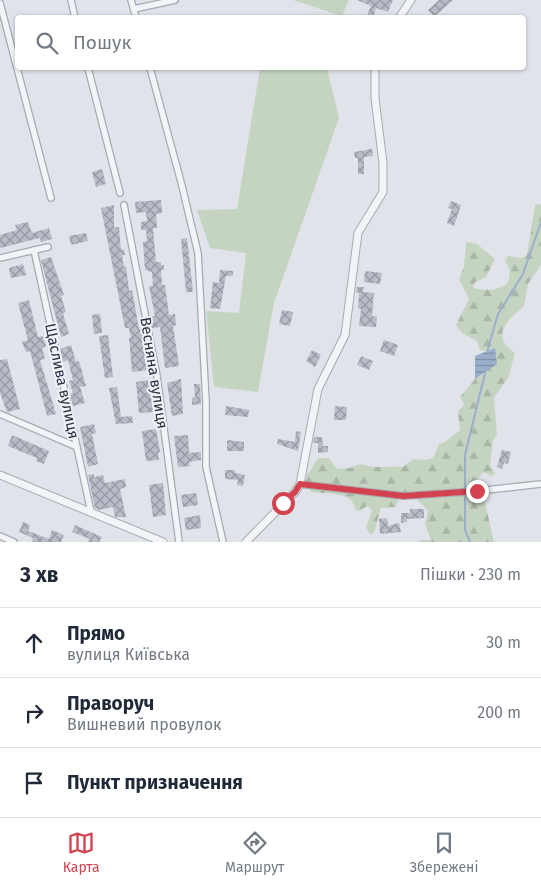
<!DOCTYPE html>
<html lang="uk">
<head>
<meta charset="utf-8">
<style>
  body { margin:0; font-family:"Fira Sans",sans-serif; background:#f6f6f7; color:#1f2937 }
  .stop { position:absolute; width:15px; height:15px; margin:-11px; border:4px solid #d2424f; border-radius:50%; background:#fff }
  .stop.end { background:#d2424f; border-color:#fff; box-shadow:0 1px 5px #0008 }
  .list { margin:0; padding:0; list-style:none }
  h2 { display:flex; justify-content:space-between; align-items:center; height:65px; margin:0; padding:0 20px; font-size:21px }
  h2 small { font-size:16px; font-weight:400; color:#747a83 }
  .list li { display:grid; grid-template-columns:32px 1fr auto; gap:15px; align-items:center; box-sizing:border-box; height:70px; padding:0 20px; border-top:1px solid #e0e1e3 }
  .list b { display:block; font-size:19px; white-space:nowrap }
  .list p { margin:0; font-size:16px; white-space:nowrap; color:#747a83 }
  .list em { font-size:16px; font-style:normal; color:#747a83 }
  .icon { flex:none; width:28px; height:28px; fill:none; stroke:currentColor; stroke-width:2; stroke-linecap:round; stroke-linejoin:round }
  .map { position:relative; flex:none; width:541px; height:542px; overflow:hidden }
  .search { position:absolute; background:#fff; box-shadow:0 1px 4px #0004; left:15px; right:15px; top:15px; height:55px; display:flex; align-items:center; gap:12px; box-sizing:border-box; padding:0 18px; border-radius:5px; color:#747a83; font-size:19px }
  .sheet { height:275px; background:#fff }
  nav { display:flex; justify-content:space-around; align-items:center; box-sizing:border-box; height:70px; border-top:1px solid #e0e1e3; background:#fff; font-size:14px; color:#747a83 }
  nav a { display:grid; justify-items:center; gap:2px }
  nav .on { color:#d2424f }
  .map>svg:first-child { display:block }
  .forest { fill:url(#forest-firs) }
  .garden { fill:#c5d4c1 }
  .water { fill:url(#water-rules) }
  .lines { fill:none; stroke-linecap:round; stroke-linejoin:round }
  .stream { stroke:#9aafcb; stroke-width:2 }
  .building { fill:url(#building-cross-hatch) }
  .minor-casing { stroke:#a5aab4; stroke-width:8 }
  .tertiary-casing { stroke:#a5aab4; stroke-width:9 }
  .minor { stroke:#f3f4f8; stroke-width:5.5 }
  .tertiary { stroke:#f3f4f8; stroke-width:7 }
  .route { stroke:#d2424f; stroke-width:6 }
  .labels { text-anchor:middle; stroke-width:4; stroke-linejoin:round; paint-order:stroke }
  .street-label { font-size:15px; fill:#283042; stroke:#f0f2f7 }
</style>
</head>
<body>
<div class="map">
<svg width="541" height="542" viewBox="0 0 541 542">
  <defs>
    <pattern id="forest-firs" width="22" height="20" patternUnits="userSpaceOnUse" patternTransform="scale(1.25)"><rect width="22" height="20" fill="#c5d4c1"/><path d="M5 1l3.5 6h-7zM16 11l3.5 6h-7z" fill="#a9b6a7"/></pattern>
    <pattern id="water-rules" width="6" height="5" patternUnits="userSpaceOnUse" patternTransform="scale(1.25)"><rect width="6" height="5" fill="#9aafcb"/><path d="M0 2.5h6" fill="none" stroke="#7e8fa6"/></pattern>
    <pattern id="building-cross-hatch" width="8" height="8" patternUnits="userSpaceOnUse" patternTransform="scale(1.25)"><rect width="8" height="8" fill="#b7bcc7"/><path d="M0 0l8 8M0 8l8-8" fill="none" stroke="#9599a3"/></pattern>
  </defs>
  <rect width="100%" height="100%" fill="#e0e3ea"/>
  <path class="forest" d="M541 204V265L528 284 524 306C507 320 490 336 515 353L509 376 494 398 497 434 493 441 490 465 495 473 492 476 483 472 471 488 473 495 484 498 494 542H419L420 540H431L425 524 428 511 415 497 403 493 395 507 381 508 374 533 370 534 366 528 372 510 367 506 360 511 355 509C354 491 325 494 311 492L306 481 307 474C313 470 313 463 319 458H329L337 469 349 468 361 464C377 470 387 465 403 467L413 459 425 460 433 458 439 444 445 442 460 430 458 412 464 404 460 397 475 379 485 373 495 348 487 352 480 350 477 341 462 333 456 325 469 299 459 279 464 267 466 242 477 244 495 259 486 277 474 283V288C487 291 497 291 508 283L510 270 505 261 508 256 524 258 527 255 535 205Z"/>
  <path class="garden" d="M293 0H349L342 16Z
    M260 68H327L339 118 274 303 258 392 214 387 206 311 239 313 246 253 210 248 197 210 237 209Z"/>
  <path class="water" d="M495 348 497 364 475 379V356Z"/>
  <g class="lines">
    <path class="stream" d="M487 352 498 314 523 274 541 222
      M465 487V455L485 373
      M465 497V530L470 542"/>
  </g>
  <path class="building" d="M357 0H393L388 12 376 8 373 18H366L371 6Z
    M439 0H453L434 17 428 10Z
    M372 149 373 156 364 157V174H358V158H355L354 152Z
    M102 169 106 184 96 187 92 172Z
    M161 200 162 213 156 214 157 228H153L156 262H161V265H164V270H161L162 285H165L169 315 175 314 176 325 173 326 179 366 165 368 160 327 152 328 150 317 155 316 149 286H153L152 272 145 270 143 242 147 241 146 230H141V222L147 221 146 212 136 213 135 202Z
    M451 201 461 205 454 226 447 223 452 209 448 208Z
    M114 205V227H119L121 250 124 249 125 255H122L124 267 126 266 129 291 132 290 139 329H143L149 370 132 372 129 338H131L129 328H125L101 208Z
    M28 222 32 233 49 228 52 239 41 242 40 238 0 248V235L17 230 15 225Z
    M86 233 88 241 71 245 69 236Z
    M187 238 193 292H186L181 239Z
    M51 257 64 295 61 296 66 312 63 313 69 334 61 337 41 260Z
    M23 264 26 275 11 278 9 268Z
    M220 270 233 271V276H226L220 309 210 308 213 282 219 283Z
    M365 271 382 273 380 284 364 282Z
    M357 287H364L363 292 374 293 372 316 377 317 376 327 359 326 361 309 358 308 359 293 356 292Z
    M29 300 38 337 43 336 46 346 42 348 45 359 40 360 56 414 47 416 30 351 26 352 22 342 28 340 18 303Z
    M282 310 293 312 290 326 279 324Z
    M100 314 102 333 94 334 92 315Z
    M108 335 113 377 105 378 99 336Z
    M384 340 398 345 394 356 380 351Z
    M71 345 76 362 79 361 86 386 80 387 85 403 73 406 70 394 73 393 69 381 73 380 68 360 63 362 60 349Z
    M312 350 321 355 315 367 306 361Z
    M361 356 373 361 369 370 357 365Z
    M7 359 20 409 7 412 0 393V360Z
    M181 379 183 414 172 416 167 383Z
    M149 380 153 412 139 413 136 382Z
    M194 384H200L201 404 192 405V398L195 397Z
    M117 387 121 417 132 416 133 423 116 424 109 388Z
    M226 406 249 410 248 417 225 415Z
    M335 406 347 407 346 420H334Z
    M94 424 96 433 92 434 98 464 88 467 80 427Z
    M156 429 160 452 158 453 159 460 146 461 142 431Z
    M296 431 301 432 298 451 277 444 278 439 295 442Z
    M12 435 49 451 44 464 36 461 37 458 8 446Z
    M188 435 189 453 201 452V460L189 462 190 466 178 467 174 436Z
    M314 437H322L323 446H328V452L318 453V443H313Z
    M227 440 244 442V451H227Z
    M502 450 511 452 508 464 504 463 502 469 497 467Z
    M225 470H235V473L245 475 243 486 237 485 238 480 225 479Z
    M94 474V477L103 475 105 483 125 479 126 487 120 489 126 517H115L113 507 99 510 95 508 88 475Z
    M163 483 166 515 153 517 149 485Z
    M196 493 198 505 183 507 181 495Z
    M410 509H424V518L407 519V522L401 523V513H410Z
    M200 515 201 528 186 530 184 518Z
    M387 518 388 526 399 523 401 532 380 534 379 519Z
    M23 522 30 525 28 531 49 539 52 530 64 535 61 542H32L33 538 19 532Z
    M75 525 102 537 99 542H88L90 539 72 532Z"/>
  <g class="lines">
    <defs>
      <path id="minor" d="M71 0 75 18
        M131 0 136 18
        M0 3 51 198
        M134 9 175 0
        M88 68 120 193
        M150 68 181 182 198 253 206 402V467L223 542
        M124 205 157 376 179 542
        M34 250 91 512
        M0 258 48 247
        M0 414 77 447
        M300 484 404 496 477 491 541 484
        M0 536 14 542"/>
      <path id="tertiary" d="M399 18 411 0
        M0 475 163 542
        M246 542 295 492 300 484 318 389 345 335 358 233 383 192V163L375 98V68"/>
    </defs>
    <use href="#minor" class="minor-casing"/>
    <use href="#tertiary" class="tertiary-casing"/>
    <use href="#minor" class="minor"/>
    <use href="#tertiary" class="tertiary"/>
  </g>
  <g class="lines">
    <path class="route" d="M283 503 295 492 300 484 404 496 477 491"/>
  </g>
  <g class="labels">
    <g class="street-label">
      <text transform="translate(154 373) rotate(81)" y="5">Весняна вулиця</text>
      <text transform="translate(62 381) rotate(78)" y="5">Щаслива вулиця</text>
    </g>
  </g>
</svg>
<div class="stop" style="left:283px;top:503px"></div>
<div class="stop end" style="left:477px;top:491px"></div>
<div class="search"><svg class="icon" aria-label="search" viewBox="0 0 24 24"><circle cx="10" cy="10" r="6"/><path d="M15 15l6 6"/></svg>Пошук</div>
</div>
<section class="sheet">
<h2>3 хв<small>Пішки · 230 m</small></h2>
<ul class="list">
<li><svg class="icon" aria-label="ahead" viewBox="0 0 24 24"><path d="M12 20V5M6 11l6-6 6 6"/></svg><div><b>Прямо</b><p>вулиця Київська</p></div><em>30 m</em></li>
<li><svg class="icon" aria-label="right" viewBox="0 0 24 24"><path d="M7 20v-9h11M14 6l5 5-5 5"/></svg><div><b>Праворуч</b><p>Вишневий провулок</p></div><em>200 m</em></li>
<li><svg class="icon" aria-label="arrive" viewBox="0 0 24 24"><path d="M6 21V4h12l-3 4 3 4H6"/></svg><div><b>Пункт призначення</b></div></li>
</ul>
</section>
<nav>
<a class="on"><svg class="icon" aria-label="map" viewBox="0 0 24 24"><path d="M3 6l6-2 6 2 6-2v14l-6 2-6-2-6 2zM9 4v14M15 6v14"/></svg>Карта</a>
<a><svg class="icon" aria-label="directions" viewBox="0 0 24 24"><path d="M12 3l9 9-9 9-9-9zM9 14v-3h6M13 9l2 2-2 2"/></svg>Маршрут</a>
<a><svg class="icon" aria-label="saved" viewBox="0 0 24 24"><path d="M7 4h10v16l-5-4-5 4z"/></svg>Збережені</a>
</nav>
</body>
</html>
